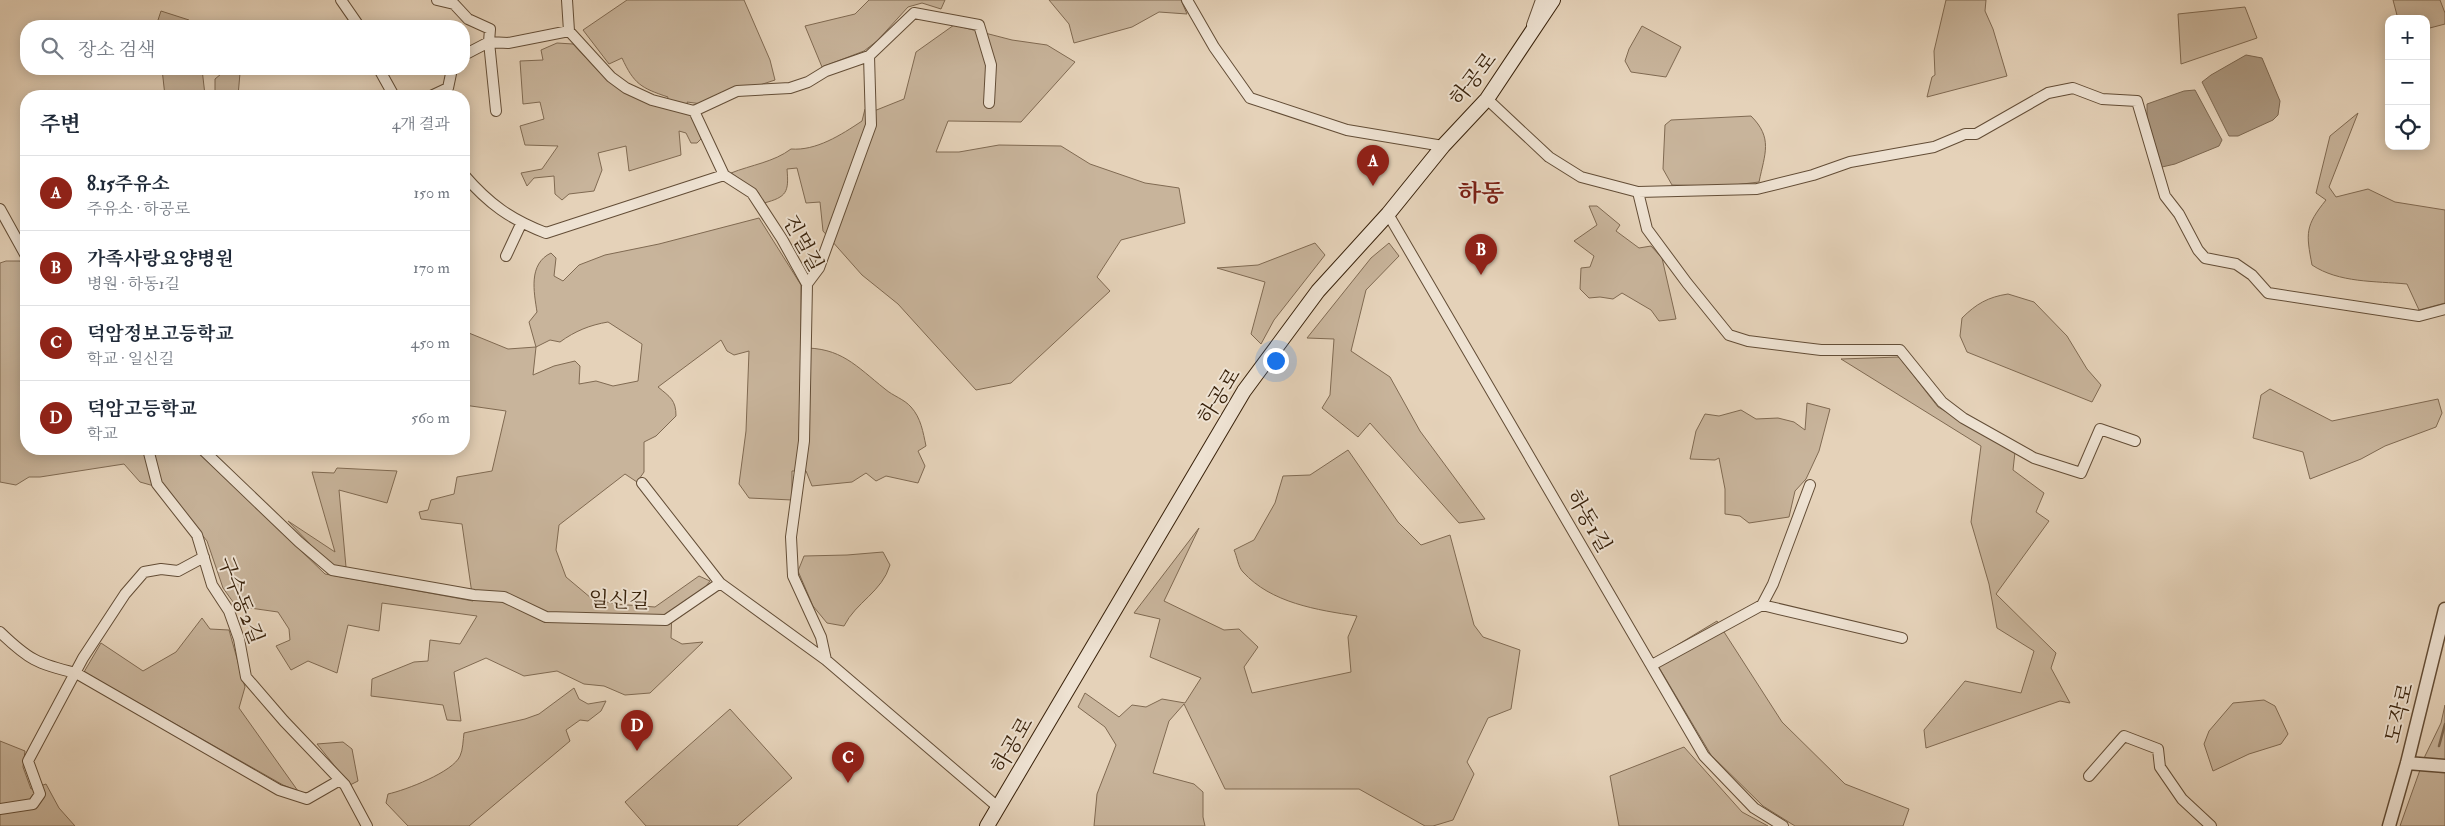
<!DOCTYPE html>
<html lang="ko">
<head>
<meta charset="utf-8">
<style>
  body { margin:0; font-family:"IM FELL Double Pica","Noto Serif KR",serif; background:#f6f6f7; color:#1f2937 }
  .controls { position:absolute; right:15px; top:15px; display:grid; overflow:hidden; border-radius:10px; box-shadow:0 2px 12px #0003 }
  .controls button { width:45px; height:45px; display:grid; place-items:center; padding:0; border:0; border-bottom:1px solid #e0e1e3; background:#fff; color:#1f2937; font:25px sans-serif }
  .you { position:absolute; left:1275px; top:360px; width:18px; height:18px; margin:-12px; border:4px solid #fff; border-radius:50%; background:#1a73e8; box-shadow:0 0 0 8px #1a73e833 }
  .badge { display:grid; place-items:center; width:32px; height:32px; border-radius:50%; background:#8f2418; color:#fff; font-size:16px; font-weight:700 }
  .pin { position:absolute; translate:-50% -41px; filter:drop-shadow(0 1px 2px #0008) }
  .pin::after { content:''; position:absolute; top:26px; width:18px; height:15px; background:inherit; clip-path:polygon(0 0,100% 0,50% 100%) }
  .list { margin:0; padding:0; list-style:none }
  h2 { display:flex; justify-content:space-between; align-items:center; height:65px; margin:0; padding:0 20px; font-size:21px }
  h2 small { font-size:16px; font-weight:400; color:#747a83 }
  .list li { display:grid; grid-template-columns:32px 1fr auto; gap:15px; align-items:center; box-sizing:border-box; height:75px; padding:0 20px; border-top:1px solid #e0e1e3 }
  .list b { display:block; font-size:19px; white-space:nowrap }
  .list p { margin:0; font-size:16px; white-space:nowrap; color:#747a83 }
  .list em { font-size:16px; font-style:normal; color:#747a83 }
  .icon { flex:none; width:28px; height:28px; fill:none; stroke:currentColor; stroke-width:2; stroke-linecap:round; stroke-linejoin:round }
  .map { position:relative; flex:none; width:2445px; height:826px; overflow:hidden }
  .search { position:absolute; background:#fff; box-shadow:0 2px 12px #0003; left:20px; top:20px; width:450px; height:55px; display:flex; align-items:center; gap:12px; box-sizing:border-box; padding:0 18px; border-radius:20px; color:#747a83; font-size:19px }
  .panel { position:absolute; background:#fff; box-shadow:0 2px 12px #0003; left:20px; top:90px; width:450px; height:365px; border-radius:20px }
  .map>svg:first-child { display:block }
  .green { fill:#c8b49b; stroke:#806a52; fill-rule:evenodd }
  .water { fill:#aa967e; stroke:#7c6750 }
  .lines { fill:none; stroke-linecap:round; stroke-linejoin:round }
  .stream { stroke:#7c6750; stroke-width:2.5 }
  .minor-casing { stroke:#634d36; stroke-width:12 }
  .tertiary-casing { stroke:#634d36; stroke-width:15 }
  .secondary-casing { stroke:#38210a; stroke-width:16 }
  .minor { stroke:#eee2d2; stroke-width:10 }
  .tertiary { stroke:#eee2d2; stroke-width:12 }
  .secondary { stroke:#eee2d2; stroke-width:14 }
  .labels { text-anchor:middle; stroke-width:4; stroke-linejoin:round; paint-order:stroke }
  .street-label { font-size:21px; fill:#38210a; stroke:#eee2d2 }
  .quarter-label { font-size:24px; font-weight:bold; fill:#7a1f14; stroke:#eee2d2 }
</style>
</head>
<body>
<div class="map">
<svg width="2445" height="826" viewBox="0 0 2445 826">
  <rect width="100%" height="100%" fill="#e5d2b9"/>
  <filter id="stains"><feTurbulence type="fractalNoise" baseFrequency=".004" numOctaves="4"/><feColorMatrix values="0 0 0 0 .2 0 0 0 0 .09 0 0 0 0 .02 0 0 0 .5 -.17"/></filter>
  <radialGradient id="worn" r=".72"><stop offset=".6" stop-color="#630" stop-opacity="0"/><stop offset="1" stop-color="#630" stop-opacity=".3"/></radialGradient>
  <path class="green" d="M627 0H744L770 60 775 80 702 104 687 102 701 139 697 143H691L686 133 679 131 681 155 629 171 626 146 598 153 602 170 594 191 569 194 562 200 555 194 554 176 534 178 527 186 521 173 542 169 558 146 525 145 520 126 544 119 540 102 523 104 520 61 543 60 541 50 557 43 573 44 601 74 625 91 665 106 668 97C641 88 634 84 622 58L609 64 583 30Z
    M869 0H945L941 9 922 3 908 7 877 41 864 51 822 67 805 26 855 14Z
    M1049 0H1181L1187 14 1159 12 1132 27 1074 43 1069 24Z
    M1946 0H1986L1985 11 1993 29 2007 76 1927 97 1932 77 1935 75 1934 51Z
    M2393 0H2440L2445 13V24L2426 29V19H2398Z
    M2245 7 2257 38 2181 64 2178 14Z
    M161 11 189 20 191 26H156Z
    M954 25 1012 40 1047 45 1075 62 1021 122 948 121 936 152H959L999 145 1061 146 1090 164 1145 183 1179 188 1185 223 1121 240 1097 277 1110 291 1011 383 976 390 898 304 862 275 823 231 820 202 806 203 797 168 787 169C789 192 787 197 764 203L758 192 731 173C751 165 774 162 791 149 816 151 841 135 862 121L865 109 874 111 904 99 916 52Z
    M1642 26 1681 47 1666 77 1631 72 1625 61 1629 49Z
    M162 69H202L205 95 215 93V79L227 69H237L240 73 238 96H165Z
    M2358 113 2329 187 2336 197 2368 189 2395 202 2445 210V303L2419 310 2407 284C2375 281 2339 283 2312 265 2306 233 2305 226 2326 200L2316 193 2330 136Z
    M1751 116C1773 138 1765 153 1759 182L1726 186 1672 185 1663 169 1665 125 1671 120Z
    M1589 206H1597L1620 225 1616 231 1639 248 1651 246 1662 258 1676 319 1659 321 1651 310 1622 293 1613 299 1600 297 1589 298 1580 289 1581 268 1590 267 1594 256 1574 241 1597 225Z
    M759 218 801 285V348C841 347 856 366 885 389 893 396 904 399 911 407 921 418 923 432 926 446L918 451 925 466 918 483 886 476 876 481 866 473 852 482 812 486 806 471H792V500L749 498 739 484 746 431 749 351 734 355 727 351 721 340 658 387C670 397 676 400 676 416L656 436 644 442V472L637 482 625 474 559 525 556 550 566 577 591 598 615 604 655 607 699 576 710 581 703 590 672 611 671 638 682 644 703 642 650 693 625 695 604 686 584 684 557 671 524 676 486 658 454 672 461 721 447 720 443 705 371 696 372 679 414 662 428 661 430 640 460 644 477 616 382 603 379 631 348 625 337 673 308 661 291 670 276 646 290 640 289 629 278 612 236 606 223 588 207 541 159 481 152 449H196L325 574 473 601 462 524 421 519 419 512 428 510 431 500 454 494 457 477 492 471 506 411 464 405V331L508 349 536 347 529 322 537 312C534 292 528 264 551 253L556 258 554 276 563 281 579 265 605 255 659 244ZM608 322 642 344 638 381 613 386 596 381 579 384 580 366 575 361 554 366 533 375 536 347 550 340 560 342C575 331 590 325 608 322Z
    M1315 243 1325 255 1274 320 1261 344 1251 334 1265 282 1217 268 1258 265Z
    M1389 243 1399 256 1366 290 1351 351 1390 377 1420 431 1485 519 1459 523 1370 423 1358 437 1322 408 1330 395 1334 339 1307 338 1371 258Z
    M6 261H20L26 271V449H145L154 486 140 482 124 464 40 477H29L16 485 0 482V263Z
    M2008 294 2034 302 2067 336 2087 369 2101 385 2092 402 1967 352 1960 336 1962 318C1976 304 1988 297 2008 294Z
    M1899 357 1938 407 2015 452 2013 470 2044 493 2036 512 2049 521 1996 594 2056 653 2051 668 2070 703 2060 701 1926 748 1924 730 1965 681 2021 693 2034 651 1997 628 1989 584 1971 522 1981 446 1841 359Z
    M2270 389 2332 421 2438 399 2442 413 2436 427 2385 446 2361 459 2310 479 2303 452 2253 438 2261 395Z
    M1807 403 1830 409 1819 451 1806 479 1795 491 1789 517 1749 523 1740 516 1725 514V489L1719 458 1715 460 1690 459 1696 431 1705 414 1719 416 1741 410 1756 419 1778 418 1794 422 1805 430Z
    M1348 450 1398 522 1421 545 1450 535 1474 625 1483 637 1520 650 1511 709 1488 718 1467 762 1474 774 1453 820 1433 826H1425L1359 789H1225L1184 704 1169 721 1153 773 1194 784 1203 792V817L1205 826H1094L1097 794 1116 745 1105 727 1078 707 1085 693 1119 717 1132 705 1146 707 1162 699 1185 703 1201 678 1150 657 1160 619 1134 613 1199 528 1164 601 1224 630 1239 629 1258 647 1244 667 1252 693 1351 672 1348 637 1357 616C1317 610 1271 603 1243 572 1238 567 1237 556 1234 550L1254 540 1275 503 1283 476 1310 475Z
    M337 468 397 471 387 503 339 490 346 567 333 568 288 521 335 552 312 472 334 473Z
    M883 552 890 565C882 592 856 602 844 626L827 623 813 606 798 571 804 556 847 555Z
    M202 618 210 629 229 630 245 687 239 708 298 791 283 785 84 672 101 643 143 671 176 652Z
    M1717 621 1782 722 1845 784 1909 809 1903 826H1795L1763 806 1711 755 1654 659Z
    M574 688 579 699 588 704 606 701 601 711 588 721 580 720 566 730 570 741 469 826H408L386 803 388 794C406 790 453 772 460 756 463 750 463 740 464 733L525 719 539 714Z
    M2264 700 2275 706 2288 734 2281 744 2249 754 2213 771 2204 744 2209 731 2233 703Z
    M2445 705V826H2400L2425 756 2441 723Z
    M730 709 792 778 737 826H646L625 802Z
    M0 741 25 751 23 767 31 789 46 784 59 808 75 826H0Z
    M343 742 352 749 358 781 350 785 317 744Z
    M1684 747 1742 812 1768 826H1619L1610 776Z"/>
  <path class="water" d="M2246 55 2262 58 2280 101 2278 115 2273 120 2238 136H2229L2202 82 2211 75Z
    M2195 90 2222 140 2219 146 2175 164 2162 167 2147 118V104L2184 91Z"/>
  <g class="lines">
    <path class="stream" d="M2439 746 2445 724"/>
    <defs>
      <path id="minor" d="M341 0 359 26
        M437 0 454 4 468 19 490 29 489 42 508 43 569 31
        M567 0 569 31 611 77 626 88 652 100 694 111 724 175
        M1187 0 1214 47 1250 98 1347 130 1443 146
        M1532 25 1541 0
        M464 55 489 42 496 111
        M379 69 394 96
        M431 96 448 88 452 69
        M1487 99 1549 157 1581 177 1638 192 1757 189 1813 175 1850 162 1934 147 1965 134H1976L2048 93 2073 88 2102 99 2137 101 2165 196 2179 214 2198 250 2205 258 2236 264 2252 275 2268 293 2419 316 2445 309
        M694 111 737 91 790 88 808 82 826 71 869 56
        M464 175C489 204 510 219 546 233L724 175 752 193 782 239 807 284 804 441 791 537 793 576 821 637 826 660
        M1638 192 1647 229 1687 283 1729 335 1748 341 1821 350H1900L1942 402 1963 418 2034 458 2081 473 2100 429 2135 441
        M0 209 26 256
        M1388 214 1704 756 1754 808 1783 826
        M506 256 521 224
        M807 284 819 268 871 125 869 56 914 13 979 25 991 65 989 103
        M148 449 157 484 197 535 212 585 229 611 239 639 246 677 284 721 345 785 367 826
        M202 449 299 542 332 570 474 595 504 597 546 617 666 620 720 583 826 660 999 808
        M642 483 720 583
        M1762 605 1773 584 1810 485
        M0 632C28 659 37 664 76 673L279 790 307 799 340 780
        M1652 665 1762 605 1902 638
        M2089 776 2124 736 2158 749 2160 767 2182 799 2211 826
        M0 809 33 804 40 794 28 761 83 658 125 594 144 572 161 569 178 571 204 557"/>
      <path id="tertiary" d="M2407 763 2445 766
        M2389 826 2407 763 2445 609"/>
      <path id="secondary" d="M987 826 1244 391 1318 291 1388 214 1443 146 1487 99 1553 0"/>
    </defs>
    <use href="#minor" class="minor-casing"/>
    <use href="#tertiary" class="tertiary-casing"/>
    <use href="#secondary" class="secondary-casing"/>
    <use href="#minor" class="minor"/>
    <use href="#tertiary" class="tertiary"/>
    <use href="#secondary" class="secondary"/>
  </g>
  <g class="labels">
    <g class="street-label">
      <text transform="translate(1473 79) rotate(-52)" y="7">하공로</text>
      <text transform="translate(803 243) rotate(61)" y="7">진멀길</text>
      <text transform="translate(1219 396) rotate(-58)" y="7">하공로</text>
      <text transform="translate(1589 521) rotate(60)" y="7">하동1길</text>
      <text transform="translate(241 600) rotate(69)" y="7">구수동2길</text>
      <text transform="translate(619 600) rotate(2)" y="7">일신길</text>
      <text transform="translate(2399 713) rotate(-76)" y="7">도작로</text>
      <text transform="translate(1012 745) rotate(-60)" y="7">하공로</text>
    </g>
    <g class="quarter-label">
      <text x="1481" y="201">하동</text>
    </g>
  </g>
  <rect width="100%" height="100%" filter="url(#stains)"/>
  <rect width="100%" height="100%" fill="url(#worn)"/>
</svg>
<div class="controls">
<button>+</button>
<button>−</button>
<button><svg class="icon" aria-label="locate" viewBox="0 0 24 24"><circle cx="12" cy="12" r="6"/><path d="M12 2v4M12 18v4M2 12h4M18 12h4"/></svg></button>
</div>
<div class="you"></div>
<div class="pin badge" style="left:1373px;top:186px">A</div>
<div class="pin badge" style="left:1481px;top:275px">B</div>
<div class="pin badge" style="left:848px;top:783px">C</div>
<div class="pin badge" style="left:637px;top:751px">D</div>
<div class="search"><svg class="icon" aria-label="search" viewBox="0 0 24 24"><circle cx="10" cy="10" r="6"/><path d="M15 15l6 6"/></svg>장소 검색</div>
<section class="panel">
<h2>주변<small>4개 결과</small></h2>
<ul class="list">
<li><span class="badge">A</span><div><b>8.15주유소</b><p>주유소 · 하공로</p></div><em>150 m</em></li>
<li><span class="badge">B</span><div><b>가족사랑요양병원</b><p>병원 · 하동1길</p></div><em>170 m</em></li>
<li><span class="badge">C</span><div><b>덕암정보고등학교</b><p>학교 · 일신길</p></div><em>450 m</em></li>
<li><span class="badge">D</span><div><b>덕암고등학교</b><p>학교</p></div><em>560 m</em></li>
</ul>
</section>
</div>
</body>
</html>
